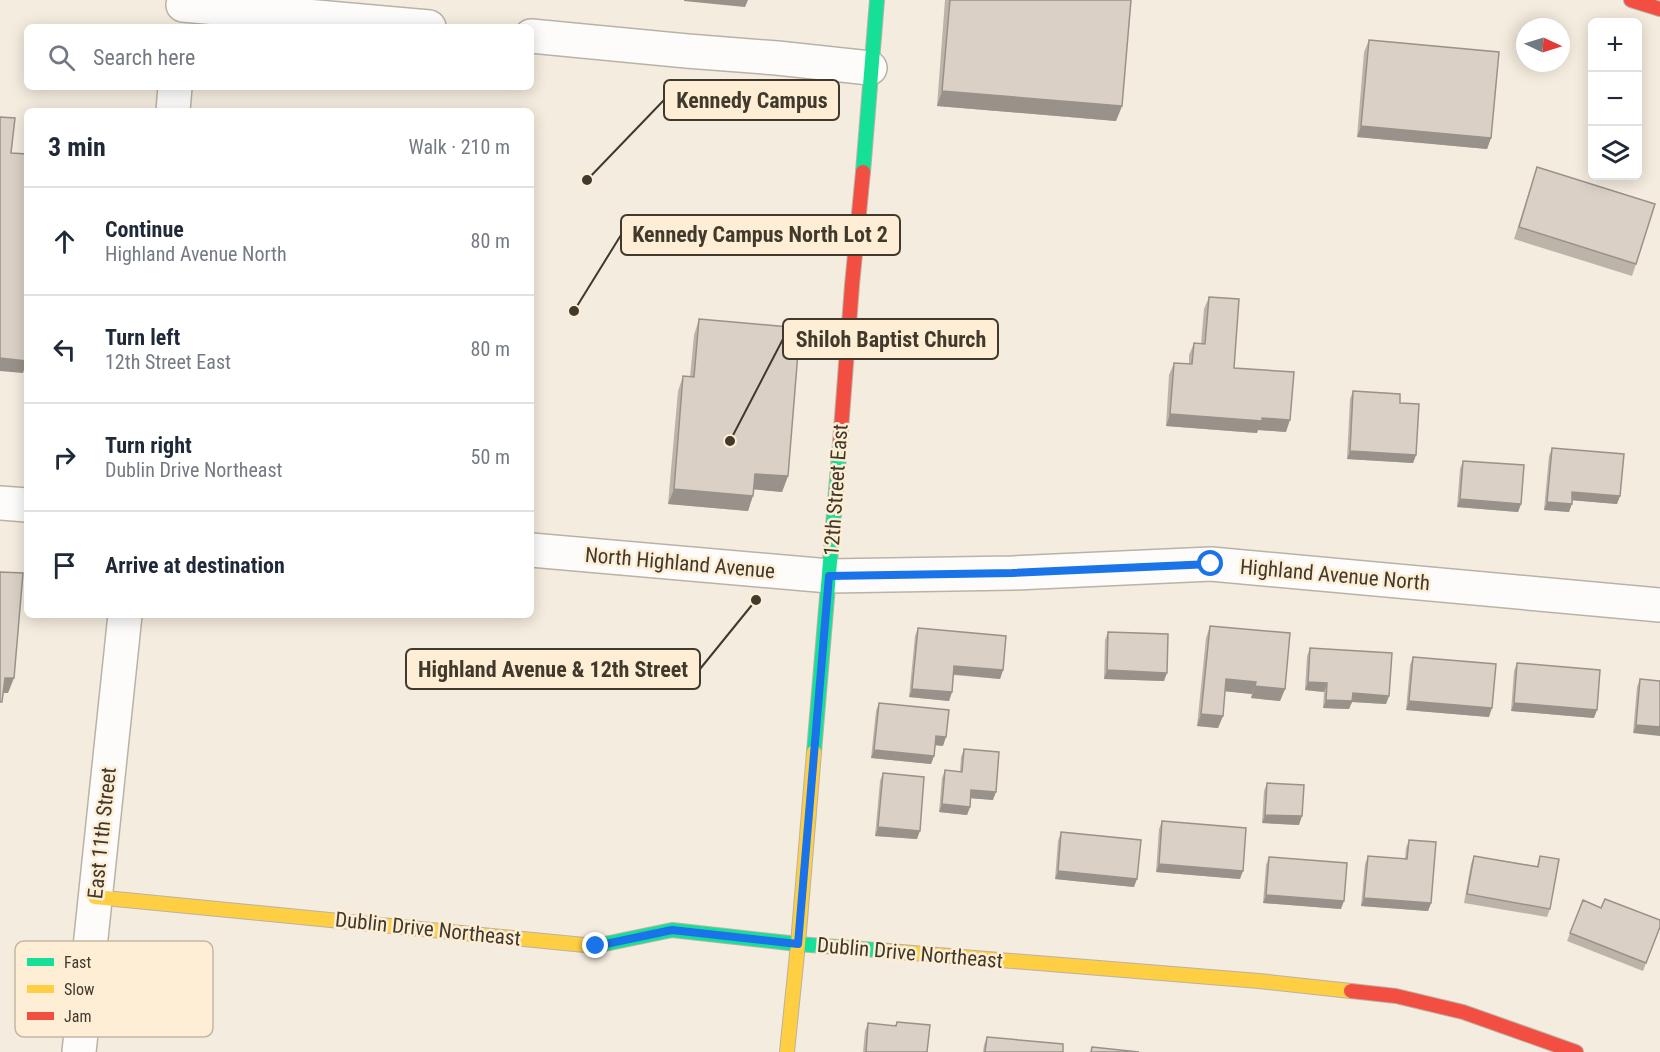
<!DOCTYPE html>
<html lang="en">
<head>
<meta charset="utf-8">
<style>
  body { margin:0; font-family:"Roboto Condensed",sans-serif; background:#f2f2f3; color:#1f2937 }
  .controls { position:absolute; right:18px; top:18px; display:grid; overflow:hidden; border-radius:9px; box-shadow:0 3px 15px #0003 }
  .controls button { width:54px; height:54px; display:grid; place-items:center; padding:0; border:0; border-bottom:2px solid #e0e1e3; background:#fff; color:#1f2937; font:30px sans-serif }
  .compass { position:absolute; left:1516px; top:18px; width:54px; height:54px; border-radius:50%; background:#fff; box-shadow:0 3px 15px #0003; rotate:94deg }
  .stop { position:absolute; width:18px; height:18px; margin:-14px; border:4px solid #1a73e8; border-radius:50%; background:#fff }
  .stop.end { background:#1a73e8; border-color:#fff; box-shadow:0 2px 6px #0008 }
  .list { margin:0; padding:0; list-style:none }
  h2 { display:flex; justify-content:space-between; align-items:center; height:78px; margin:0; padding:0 24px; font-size:26px }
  h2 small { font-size:20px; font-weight:400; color:#747a83 }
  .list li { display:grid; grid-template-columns:39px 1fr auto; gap:18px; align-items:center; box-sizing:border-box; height:108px; padding:0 24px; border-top:2px solid #e0e1e3 }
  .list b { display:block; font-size:22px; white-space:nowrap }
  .list p { margin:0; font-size:20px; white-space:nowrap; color:#747a83 }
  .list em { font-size:20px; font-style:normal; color:#747a83 }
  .icon { flex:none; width:33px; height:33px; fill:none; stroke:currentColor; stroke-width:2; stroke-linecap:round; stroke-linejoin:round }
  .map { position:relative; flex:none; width:1660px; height:1052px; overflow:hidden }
  .search { position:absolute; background:#fff; box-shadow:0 3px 15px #0003; left:24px; top:24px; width:510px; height:66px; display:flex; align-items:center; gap:15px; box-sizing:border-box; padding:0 21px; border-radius:9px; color:#747a83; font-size:22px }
  .panel { position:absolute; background:#fff; box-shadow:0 3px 15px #0003; left:24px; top:108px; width:510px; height:510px; border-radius:9px }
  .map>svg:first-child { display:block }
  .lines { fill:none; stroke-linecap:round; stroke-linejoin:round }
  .street-casing { stroke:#b9b2a6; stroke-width:36 }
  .fast-casing { stroke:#b9b2a6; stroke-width:16 }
  .slow-casing { stroke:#b9b2a6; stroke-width:16 }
  .jam-casing { stroke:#b9b2a6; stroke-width:16 }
  .street { stroke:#fdfcfa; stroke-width:33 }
  .fast { stroke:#16e098; stroke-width:14 }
  .slow { stroke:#ffcf43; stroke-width:14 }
  .jam { stroke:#f24e42; stroke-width:14 }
  .wall { fill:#bcb3a9 }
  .shaded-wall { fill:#99928a }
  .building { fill:#dbd0c5; stroke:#99928a; stroke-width:1.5 }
  .route { stroke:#1a73e8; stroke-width:8 }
  .labels { text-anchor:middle; stroke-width:5; stroke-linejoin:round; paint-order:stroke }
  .street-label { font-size:21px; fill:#40392c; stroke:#fdeed5 }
  .key { fill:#fdeed5; stroke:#c4b8a2; stroke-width:1.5 }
  .key-label { font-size:16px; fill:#40392c }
  .leader { fill:none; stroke:#40392c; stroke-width:2 }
  .callout-dot { fill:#40392c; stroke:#fdeed5; stroke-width:2 }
  .callout { fill:#fdeed5; stroke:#40392c; stroke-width:2 }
  .callout-label { font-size:22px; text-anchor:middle; font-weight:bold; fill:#40392c }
</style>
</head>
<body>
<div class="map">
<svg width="1660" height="1052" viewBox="0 0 1660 1052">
  <rect width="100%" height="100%" fill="#f4ecde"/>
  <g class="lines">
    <defs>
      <path id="street" d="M183 5 429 27
        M531 36 687 51 777 58 870 68
        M173 111 175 87
        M0 503 27 505
        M531 550 829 576 1013 573 1211 564 1660 605
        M79 1052 125 615"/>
      <path id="fast" d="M863 172 877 0
        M814 752 840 443
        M595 946 672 930 798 944 889 951"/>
      <path id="slow" d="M95 897 595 946
        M889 951 1259 981 1351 991
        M787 1052 798 944 814 752"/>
      <path id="jam" d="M1631 0 1660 9
        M840 443 852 285 863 172
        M1351 991 1396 996 1463 1012 1576 1052"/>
    </defs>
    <use href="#street" class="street-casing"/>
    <use href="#fast" class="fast-casing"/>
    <use href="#slow" class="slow-casing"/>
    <use href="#jam" class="jam-casing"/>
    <use href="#street" class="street"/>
    <use href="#fast" class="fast"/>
    <use href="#slow" class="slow"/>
    <use href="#jam" class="jam"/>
  </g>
  <path class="wall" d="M945 0H1131L1122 106 1116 121 937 106Z
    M1369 40 1491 138 1487 149 1357 137 1364 52Z
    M1537 167 1636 264 1632 276 1514 239Z
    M1209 297 1234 368 1286 432 1258 430 1257 433 1166 426 1169 375 1174 363 1189 364V355L1194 343 1201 344 1204 309Z
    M699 319 788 476 782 492 754 489 748 511 668 504 678 391 683 376 690 377 694 335Z
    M1353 391 1400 403 1416 455 1413 463 1347 459 1350 399Z
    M1552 448 1620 496 1617 504 1572 500 1569 512 1544 510 1549 456Z
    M1463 461 1521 504 1518 512 1457 507 1460 469Z
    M1210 626 1285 689 1280 701 1251 698 1252 694 1225 691 1223 716 1218 728 1197 726 1206 638Z
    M918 628 1003 670 1000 679 953 675 952 692 949 701 909 697 915 636Z
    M1108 632 1164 681 1104 679 1105 640Z
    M1310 648 1389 696 1386 704 1352 702 1349 709 1323 708 1324 692 1305 690 1307 656Z
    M1413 657 1489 717 1406 710 1410 665Z
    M1517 663 1594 718 1511 711 1514 671Z
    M1640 679 1660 681 1633 733 1637 687Z
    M879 703 943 746 935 745 934 756 931 764 871 758 876 711Z
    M964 749 993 800 971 798 970 807 967 815 939 812 942 778 945 770 960 772 961 757Z
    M883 773 917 839 875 836 880 781Z
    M1267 783 1299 825 1262 823 1264 791Z
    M1162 821 1240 879 1156 872 1159 829Z
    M1061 832 1134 887 1055 879 1058 841Z
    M1409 840 1431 903 1428 911 1361 906 1365 864 1368 856 1405 859 1406 848Z
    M1474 856 1537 866 1540 856 1550 909 1547 917 1464 903 1471 864Z
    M1269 857 1341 909 1263 903 1266 865Z
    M1583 900 1601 908 1660 927 1643 971 1567 941Z
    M897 1022 927 1052H863L865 1031 868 1023 895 1026Z
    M987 1037 1063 1052H983L984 1045Z"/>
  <path class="shaded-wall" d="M684 0H748L745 7 684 1Z
    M942 91 1122 106 1116 121 937 106Z
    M1361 126 1491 138 1487 149 1357 137Z
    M0 358 27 361 23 373 0 371Z
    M1170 414 1262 418 1290 420 1286 432 1258 430 1257 433 1166 426Z
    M1350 451 1416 455 1413 463 1347 459Z
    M755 474 788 476 782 492 750 489Z
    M674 489 753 496 748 511 668 504Z
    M1572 492 1620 496 1617 504 1569 500Z
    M1460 499 1521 504 1518 512 1457 507Z
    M1547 502 1572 504 1569 512 1544 510Z
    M954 666 1003 670 1000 679 951 674Z
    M1107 670 1167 673 1164 681 1104 679Z
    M5 678H14L8 693H0Z
    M1226 679 1256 682 1252 694 1222 691Z
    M1308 682 1327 683 1324 692 1305 690Z
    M1255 686 1285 689 1280 701 1251 698Z
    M912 689 952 692 949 701 909 697Z
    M1353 693 1389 696 1386 704 1352 702 1349 709 1323 708 1326 700Z
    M1409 701 1492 708 1489 717 1406 710Z
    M1514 703 1597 710 1594 718 1511 711Z
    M1201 714 1223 716 1218 728 1197 726Z
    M1636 725 1660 727V736L1633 733Z
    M936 736 946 737 943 746 933 745Z
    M874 750 934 756 931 764 871 758Z
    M971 790 996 792 993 800 968 798Z
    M942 804 970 807 967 815 939 812Z
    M1265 815 1302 816 1299 825 1262 823Z
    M878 827 920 831 917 839 875 836Z
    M1159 864 1243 871 1240 879 1156 872Z
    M1058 871 1137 879 1134 887 1055 879Z
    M1266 895 1344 901 1341 909 1263 903Z
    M1364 898 1431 903 1428 911 1361 906Z"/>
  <path class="building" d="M950 0H1131L1122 106 942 91Z
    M1369 40 1499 52 1491 138 1361 126Z
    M0 117 15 118 11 153 27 154V361L0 358Z
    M1537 167 1655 204 1636 264 1519 227Z
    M1209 297 1239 299 1234 368 1294 372 1290 420 1262 418V421L1170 414 1174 363 1192 364 1194 343 1205 344Z
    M699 319 800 328 788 476 755 474 753 496 674 489 683 376 694 377Z
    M1353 391 1400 394V403L1419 404 1416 455 1350 451Z
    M1552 448 1624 454 1620 496 1572 492V504L1547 502Z
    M1463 461 1524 465 1521 504 1460 499Z
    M0 572 23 573 14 678H5L2 702H0Z
    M1210 626 1290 633 1285 689 1255 686 1256 682 1226 679 1223 716 1201 714Z
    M918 628 1006 636 1003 670 954 666 952 692 912 689Z
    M1108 632 1168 634 1167 673 1107 670Z
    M1310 648 1392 653 1389 696 1353 693 1352 701 1326 700 1327 683 1308 682Z
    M1413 657 1496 664 1492 708 1409 701Z
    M1517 663 1600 670 1597 710 1514 703Z
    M1640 679 1660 681V727L1636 725Z
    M879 703 949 710 946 737 936 736 934 756 874 750Z
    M964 749 999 752 996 792 971 790 970 807 942 804 945 770 962 772Z
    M883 773 924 777 920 831 878 827Z
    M1267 783 1304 785 1302 816 1265 815Z
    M1162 821 1246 828 1243 871 1159 864Z
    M1061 832 1141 840 1137 879 1058 871Z
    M1409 840 1436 842 1431 903 1364 898 1368 856 1407 859Z
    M1474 856 1538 867 1540 856 1559 859 1550 909 1467 894Z
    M1269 857 1347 863 1344 901 1266 895Z
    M1605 899 1660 920V927L1646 963 1570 933 1583 900 1601 908Z
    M897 1022 930 1025 927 1052H866L868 1023 896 1026Z
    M987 1037 1063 1044V1052H985Z
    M1092 1047 1139 1052H1091Z"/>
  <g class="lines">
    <path class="route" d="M596 946 672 930 798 944 829 576 1012 573 1211 564"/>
  </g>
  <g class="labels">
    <g class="street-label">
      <text transform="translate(836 490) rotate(-86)" y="7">12th Street East</text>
      <text transform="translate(680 563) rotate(5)" y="7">North Highland Avenue</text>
      <text transform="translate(1335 575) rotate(5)" y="7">Highland Avenue North</text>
      <text transform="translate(102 833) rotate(-84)" y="7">East 11th Street</text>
      <text transform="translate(428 929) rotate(6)" y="7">Dublin Drive Northeast</text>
      <text transform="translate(910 953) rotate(5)" y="7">Dublin Drive Northeast</text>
    </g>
  </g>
  <rect x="15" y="941" width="198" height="96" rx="9" class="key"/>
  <rect x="27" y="958" width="27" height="8" fill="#16e098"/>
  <rect x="27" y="985" width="27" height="8" fill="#ffcf43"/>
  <rect x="27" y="1012" width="27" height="8" fill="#f24e42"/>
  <g class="key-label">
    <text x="64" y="968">Fast</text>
    <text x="64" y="995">Slow</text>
    <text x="64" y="1022">Jam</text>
  </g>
  <path class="leader" d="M587 180L664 100M574 311L621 235M730 441L783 339M756 600L700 669"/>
  <g class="callout-dot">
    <circle cx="587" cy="180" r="6"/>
    <circle cx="574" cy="311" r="6"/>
    <circle cx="730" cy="441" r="6"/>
    <circle cx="756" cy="600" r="6"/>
  </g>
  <g class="callout">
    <rect x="664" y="80" width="175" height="40" rx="6"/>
    <rect x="621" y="215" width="279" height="40" rx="6"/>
    <rect x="783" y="319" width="215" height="40" rx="6"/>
    <rect x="406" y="649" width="294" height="40" rx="6"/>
  </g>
  <g class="callout-label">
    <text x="752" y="108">Kennedy Campus</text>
    <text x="760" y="242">Kennedy Campus North Lot 2</text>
    <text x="891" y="347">Shiloh Baptist Church</text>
    <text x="553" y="677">Highland Avenue &amp; 12th Street</text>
  </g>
</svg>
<div class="controls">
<button>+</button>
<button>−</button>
<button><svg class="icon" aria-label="layers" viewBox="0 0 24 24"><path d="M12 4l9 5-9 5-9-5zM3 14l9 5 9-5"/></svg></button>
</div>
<svg class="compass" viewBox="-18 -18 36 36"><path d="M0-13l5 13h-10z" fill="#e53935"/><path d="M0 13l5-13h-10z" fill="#747a83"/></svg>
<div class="stop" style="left:1211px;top:564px"></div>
<div class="stop end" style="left:596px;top:946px"></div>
<div class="search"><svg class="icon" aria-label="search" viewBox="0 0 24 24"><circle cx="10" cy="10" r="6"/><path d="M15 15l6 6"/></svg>Search here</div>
<section class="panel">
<h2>3 min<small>Walk · 210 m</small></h2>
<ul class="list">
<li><svg class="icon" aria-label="ahead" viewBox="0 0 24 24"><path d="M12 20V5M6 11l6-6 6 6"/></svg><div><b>Continue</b><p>Highland Avenue North</p></div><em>80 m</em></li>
<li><svg class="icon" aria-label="left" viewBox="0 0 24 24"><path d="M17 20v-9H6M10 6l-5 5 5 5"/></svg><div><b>Turn left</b><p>12th Street East</p></div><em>80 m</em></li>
<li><svg class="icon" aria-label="right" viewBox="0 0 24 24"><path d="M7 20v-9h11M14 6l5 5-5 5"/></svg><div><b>Turn right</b><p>Dublin Drive Northeast</p></div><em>50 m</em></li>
<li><svg class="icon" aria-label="arrive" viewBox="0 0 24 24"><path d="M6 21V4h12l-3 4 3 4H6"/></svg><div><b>Arrive at destination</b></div></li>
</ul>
</section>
</div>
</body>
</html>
